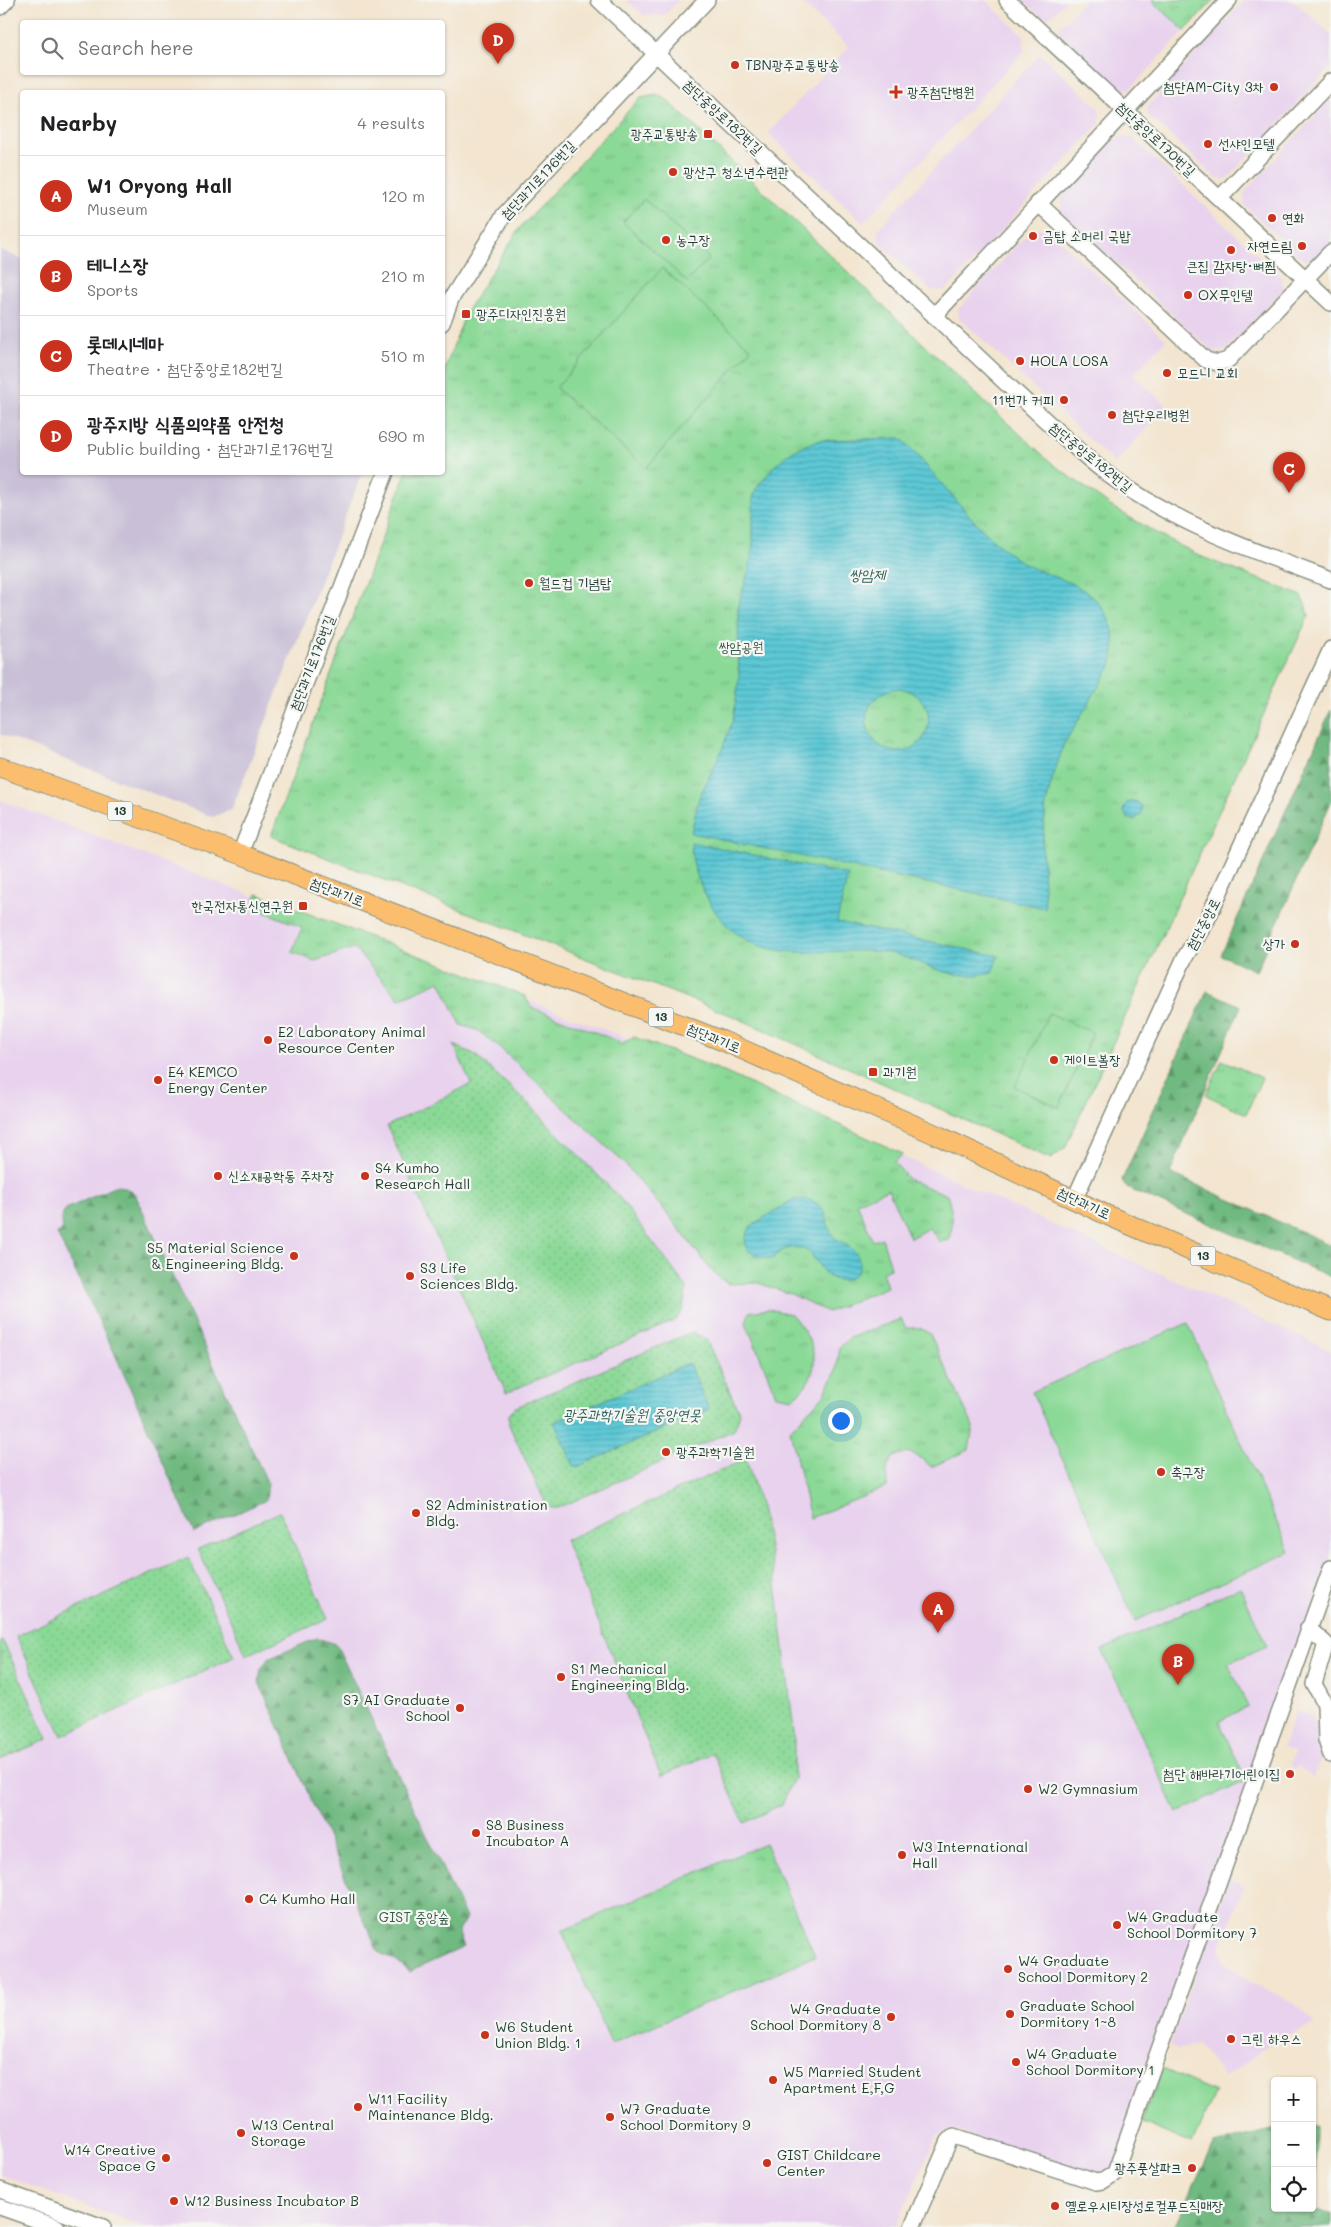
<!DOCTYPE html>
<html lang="en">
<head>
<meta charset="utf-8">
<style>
  body { margin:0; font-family:Mali,"Poor Story",sans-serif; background:#f2f2f2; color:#202124 }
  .controls { position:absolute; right:15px; bottom:15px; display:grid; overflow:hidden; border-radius:5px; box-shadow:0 1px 4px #0004 }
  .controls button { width:45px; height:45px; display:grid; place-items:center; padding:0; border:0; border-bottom:1px solid #e0e0e0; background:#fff; color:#202124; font:25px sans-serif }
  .you { position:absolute; left:840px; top:1420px; width:18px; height:18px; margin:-12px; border:4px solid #fff; border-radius:50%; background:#1a73e8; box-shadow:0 0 0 8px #1a73e833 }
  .badge { display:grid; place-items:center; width:32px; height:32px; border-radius:50%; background:#c8321e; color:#fff; font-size:16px; font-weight:700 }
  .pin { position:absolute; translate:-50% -41px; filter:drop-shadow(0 1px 2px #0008) }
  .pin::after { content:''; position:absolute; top:26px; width:18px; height:15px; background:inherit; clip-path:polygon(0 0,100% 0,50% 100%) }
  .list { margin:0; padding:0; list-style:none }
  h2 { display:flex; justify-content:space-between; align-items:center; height:65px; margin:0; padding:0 20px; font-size:21px }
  h2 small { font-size:16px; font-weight:400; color:#757577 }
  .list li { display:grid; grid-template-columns:32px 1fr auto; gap:15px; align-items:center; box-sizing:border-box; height:80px; padding:0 20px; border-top:1px solid #e0e0e0 }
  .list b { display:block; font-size:19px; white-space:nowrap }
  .list p { margin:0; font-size:16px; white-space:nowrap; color:#757577 }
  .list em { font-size:16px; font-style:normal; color:#757577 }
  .icon { flex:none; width:28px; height:28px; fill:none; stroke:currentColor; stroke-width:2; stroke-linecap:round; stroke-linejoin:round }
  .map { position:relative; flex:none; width:1331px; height:2227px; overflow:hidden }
  .search { position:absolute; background:#fff; box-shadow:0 1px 4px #0004; left:20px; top:20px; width:425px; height:55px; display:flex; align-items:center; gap:12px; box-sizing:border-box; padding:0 18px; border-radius:5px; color:#757577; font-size:19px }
  .panel { position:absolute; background:#fff; box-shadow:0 1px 4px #0004; left:20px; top:90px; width:425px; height:385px; border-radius:5px }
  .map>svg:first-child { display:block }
  .built { fill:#e8d2ee }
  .industrial { fill:#c9bfd7 }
  .grass { fill:url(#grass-dots); stroke:#558b66 }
  .forest { fill:url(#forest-firs); stroke:#487b5a }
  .park { fill:url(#park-tufts); stroke:#558b66 }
  .pitch { fill:#8bd997; stroke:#558b66 }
  .water { fill:url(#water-rules); stroke:#3e8385; fill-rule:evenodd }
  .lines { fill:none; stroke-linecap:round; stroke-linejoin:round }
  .minor-casing { stroke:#899182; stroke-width:18 }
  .major-casing { stroke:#899182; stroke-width:21 }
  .minor { stroke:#fff; stroke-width:15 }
  .major { stroke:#fbbe6e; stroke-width:19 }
  .poi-dot { fill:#c8321e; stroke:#f6f6f2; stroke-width:2 }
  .labels { text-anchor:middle; stroke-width:4.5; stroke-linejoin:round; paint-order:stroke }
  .shield { fill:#f6f6f2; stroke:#60746d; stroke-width:1 }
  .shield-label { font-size:12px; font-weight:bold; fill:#1f3d34 }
  .poi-label { font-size:14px; fill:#1f3d34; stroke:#f6f6f2; text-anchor:start }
  .street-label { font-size:14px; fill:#1f3d34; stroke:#f6f6f2 }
  .park-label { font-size:14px; fill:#355c48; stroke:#f6f6f2 }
  .water-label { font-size:15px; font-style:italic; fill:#2e605c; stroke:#f6f6f2 }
</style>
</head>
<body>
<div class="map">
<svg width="1331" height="2227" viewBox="0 0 1331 2227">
  <defs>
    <pattern id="grass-dots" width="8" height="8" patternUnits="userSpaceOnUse" patternTransform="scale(1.25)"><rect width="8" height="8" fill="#8bd997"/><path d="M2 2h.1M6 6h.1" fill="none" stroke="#78bb83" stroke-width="1.8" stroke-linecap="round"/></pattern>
    <pattern id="forest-firs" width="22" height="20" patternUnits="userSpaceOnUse" patternTransform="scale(1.25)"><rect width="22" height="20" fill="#70b980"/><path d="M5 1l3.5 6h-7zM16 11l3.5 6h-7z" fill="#5b986a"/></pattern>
    <pattern id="park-tufts" width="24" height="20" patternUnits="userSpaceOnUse" patternTransform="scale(1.25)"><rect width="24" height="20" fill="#8bd997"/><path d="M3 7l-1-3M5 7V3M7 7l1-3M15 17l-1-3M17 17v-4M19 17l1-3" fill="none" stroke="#78bb83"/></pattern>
    <pattern id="water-rules" width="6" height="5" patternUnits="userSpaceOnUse" patternTransform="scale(1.25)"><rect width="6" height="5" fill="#5dc9d6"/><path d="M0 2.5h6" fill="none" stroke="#4ca4ae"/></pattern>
  </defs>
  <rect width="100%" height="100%" fill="#f6f6f2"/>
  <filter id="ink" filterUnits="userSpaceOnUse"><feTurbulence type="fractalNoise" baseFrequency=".02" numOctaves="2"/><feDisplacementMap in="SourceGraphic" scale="10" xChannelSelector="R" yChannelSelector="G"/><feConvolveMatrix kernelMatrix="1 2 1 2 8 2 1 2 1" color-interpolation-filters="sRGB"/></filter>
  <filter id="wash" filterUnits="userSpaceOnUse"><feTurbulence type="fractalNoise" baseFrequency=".0096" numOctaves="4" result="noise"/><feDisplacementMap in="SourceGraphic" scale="20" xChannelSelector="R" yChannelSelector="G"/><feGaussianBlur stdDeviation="1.12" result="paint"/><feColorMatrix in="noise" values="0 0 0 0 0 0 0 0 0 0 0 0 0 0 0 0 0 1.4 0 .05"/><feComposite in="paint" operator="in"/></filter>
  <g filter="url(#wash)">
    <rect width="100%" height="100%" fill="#f3e5cf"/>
    <path class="built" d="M627 0H679L665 15H643Z
      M799 0H985L1024 36V51L863 223 768 133 849 47Z
      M1023 0H1067L1050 17 1042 18Z
      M1085 0H1151L1185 31 1130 89 1120 90 1057 30Z
      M1245 0H1293L1331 35V66L1227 179H1217L1148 115V106Z
      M1040 54 1099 108 1100 123 946 290H931L879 242 878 229Z
      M1331 98V241L1314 260H1304L1244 205V193Z
      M1117 137H1131L1282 278 1283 289 1225 351 1213 352 1061 212V198Z
      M1032 229H1047L1166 340 1133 375 1167 406 1115 463 959 318 958 309Z
      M0 800 714 1071 1331 1351V1554L1113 2170 1097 2180 952 2129 937 2136 896 2227H145L0 2175Z
      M1296 1711 1313 1716 1321 1758 1313 1778 1298 1766 1295 1770 1290 1764 1295 1751 1282 1748Z
      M1229 1879 1244 1885 1220 1949 1224 1962 1249 1982 1294 2002 1316 2024 1277 2039 1224 2078 1198 2044 1178 2050 1169 2046Z"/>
    <path class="industrial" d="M0 250 22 259V472L362 473 232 809 213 817 0 734Z"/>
    <path class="grass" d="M454 1045 474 1054 527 1102 619 1197 687 1288 682 1311 676 1320 506 1393 387 1126 471 1084Z
      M692 1332 706 1339 740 1414 734 1430 558 1508H551L546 1504 509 1425V1415L514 1408Z
      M746 1459 761 1507 776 1583 794 1731V1778L782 1804 744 1823 713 1753 661 1776 565 1540Z
      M280 1512 328 1619 246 1655 198 1549Z
      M188 1557 234 1657 62 1736 16 1636Z
      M3 1641 48 1739 0 1760V1643Z"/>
    <path class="forest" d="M1331 710V802L1256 971 1221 955Z
      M1207 991 1241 1006 1170 1173 1331 1245V1277L1127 1188 1122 1180Z
      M116 1186 124 1187 135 1194 268 1484 266 1500 194 1533 114 1352 57 1234 63 1230C61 1221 60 1216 66 1209Z
      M317 1638 336 1644 466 1918 458 1931 464 1947 409 1972 396 1961 378 1952 259 1682 261 1669 268 1659Z
      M1312 2125 1317 2126 1316 2210 1331 2213V2227H1174L1214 2144 1275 2129V2208H1312Z"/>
    <path class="park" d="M1151 0H1214L1185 31Z
      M657 95 666 99 993 410 1054 465 1112 507 1160 535 1202 557 1302 596 1309 615 1065 1148 1051 1159 733 1016 271 836 406 473 442 472 443 374 466 312 519 229 640 98Z
      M257 894 525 996 531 1007 623 1043 634 1037 713 1067 903 1154 894 1162 909 1180 947 1195C952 1210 955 1225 948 1240L940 1242 929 1228 910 1238 888 1189 857 1203 873 1241 882 1238 891 1267 882 1272 887 1287 828 1312 791 1294 758 1283 727 1284 711 1270 670 1217 623 1162 501 1049 477 1030 461 1025 440 981 399 999 354 948 315 961 292 952 302 927 252 907Z
      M1222 1060 1262 1078 1246 1114 1206 1095Z
      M768 1309 791 1314C815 1341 827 1371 793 1398L776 1395 746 1323 749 1312Z
      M901 1319 906 1328H920L930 1334 973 1426 969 1450 931 1467C922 1457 904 1446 891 1460 885 1467 887 1479 887 1487L810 1518 790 1430 823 1396 836 1372 840 1347 849 1338Z
      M765 1843 815 1956 611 2044 562 1931Z"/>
    <path class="pitch" d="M644 199 709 258 687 282 623 222Z
      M662 268 751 349 646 468 556 388Z
      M1049 1013 1093 1033 1059 1107 1015 1087Z
      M1188 1323 1290 1552 1135 1621 1032 1392Z
      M1240 1587 1267 1646 1228 1663 1248 1707 1219 1721 1246 1781 1177 1813 1102 1650Z
      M1163 2069 1215 2092 1192 2144 1141 2122Z"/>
    <path class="water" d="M900 438C911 446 920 459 929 469 956 499 981 533 1014 557 1040 577 1080 578 1100 605 1115 624 1117 643 1111 666L1064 744 1052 780 1046 804 1042 847 1045 908 691 833 699 798 721 752 733 720 739 678 738 606 749 569 753 544V499L756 489 774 466 789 454 805 445 821 440ZM900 688C951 700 926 766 886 749 880 746 875 743 872 737 857 713 875 690 900 688Z
      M1124 810a9 9 0 1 1 18 0a9 9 0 1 1-18 0Z
      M691 842 848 875 837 922 998 956 992 973C967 978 946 974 922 964 911 960 901 955 890 953 824 943 753 976 710 903 699 884 691 864 691 842Z
      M807 1199C833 1207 822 1223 834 1237 840 1243 849 1245 855 1252 865 1265 856 1281 839 1280 820 1279 818 1254 803 1249 791 1245 780 1250 772 1259L761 1257 747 1250 745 1240 750 1227 792 1200Z
      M689 1363 709 1409 575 1468 554 1422Z"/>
  </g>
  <g filter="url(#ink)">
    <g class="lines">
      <defs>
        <path id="minor" d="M599 0 1044 419C1066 439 1087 459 1110 476 1176 524 1256 552 1331 580
          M1007 0 1331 303
          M0 7 7 0
          M1220 198 1331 81
          M1038 203 1206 360 1218 363 1228 360 1331 252
          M934 316 1229 0
          M442 323 451 299 504 215 707 0
          M240 854 386 472
          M1075 1198 1184 959 1207 920 1331 649
          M1308 1628 1326 1644 1314 1684 1325 1704 1326 1740 1331 1755
          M0 2190 103 2227
          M0 2207 57 2227
          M912 2227 949 2141 954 2136 1096 2182 1103 2181 1115 2173 1331 1568"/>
        <path id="major" d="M0 767 240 854 723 1041 939 1136 1109 1216 1331 1311"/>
      </defs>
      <use href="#minor" class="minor-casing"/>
      <use href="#major" class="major-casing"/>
      <use href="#minor" class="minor"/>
      <use href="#major" class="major"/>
    </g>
  </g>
  <g class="poi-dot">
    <circle cx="735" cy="65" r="5"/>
    <circle cx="1274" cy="87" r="5"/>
    <path d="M893.5 84.5h5v5h5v5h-5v5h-5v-5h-5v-5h5z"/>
    <rect x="703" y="129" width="10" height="10" rx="2.5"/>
    <circle cx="1208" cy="144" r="5"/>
    <circle cx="673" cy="172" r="5"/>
    <circle cx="1272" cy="218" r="5"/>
    <circle cx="1033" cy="236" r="5"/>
    <circle cx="666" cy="240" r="5"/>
    <circle cx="1302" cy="246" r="5"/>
    <circle cx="1231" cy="250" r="5"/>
    <circle cx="1188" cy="295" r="5"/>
    <rect x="461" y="309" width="10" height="10" rx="2.5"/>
    <circle cx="1020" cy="361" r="5"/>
    <circle cx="1167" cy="373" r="5"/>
    <circle cx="1064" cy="400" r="5"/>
    <circle cx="1112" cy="415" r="5"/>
    <circle cx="529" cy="583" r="5"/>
    <rect x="298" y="901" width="10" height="10" rx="2.5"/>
    <circle cx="1295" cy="944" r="5"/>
    <circle cx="268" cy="1040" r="5"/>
    <circle cx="1054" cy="1060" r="5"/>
    <rect x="868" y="1067" width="10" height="10" rx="2.5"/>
    <circle cx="158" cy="1080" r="5"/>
    <circle cx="218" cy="1176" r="5"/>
    <circle cx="365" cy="1176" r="5"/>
    <circle cx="294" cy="1256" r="5"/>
    <circle cx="410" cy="1276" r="5"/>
    <circle cx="666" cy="1452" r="5"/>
    <circle cx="1161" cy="1472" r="5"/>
    <circle cx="416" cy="1513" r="5"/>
    <circle cx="561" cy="1677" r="5"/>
    <circle cx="460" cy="1708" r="5"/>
    <circle cx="1290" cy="1774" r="5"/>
    <circle cx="1028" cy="1789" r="5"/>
    <circle cx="476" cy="1833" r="5"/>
    <circle cx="902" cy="1855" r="5"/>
    <circle cx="249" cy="1899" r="5"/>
    <circle cx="1117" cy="1925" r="5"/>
    <circle cx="1008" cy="1969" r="5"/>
    <circle cx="1010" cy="2014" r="5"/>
    <circle cx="891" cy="2017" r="5"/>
    <circle cx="485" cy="2035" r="5"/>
    <circle cx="1231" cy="2039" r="5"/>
    <circle cx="1016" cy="2062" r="5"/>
    <circle cx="773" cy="2080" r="5"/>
    <circle cx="358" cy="2107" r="5"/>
    <circle cx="610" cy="2117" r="5"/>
    <circle cx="241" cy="2133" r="5"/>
    <circle cx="166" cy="2158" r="5"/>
    <circle cx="767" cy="2163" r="5"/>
    <circle cx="1192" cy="2168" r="5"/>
    <circle cx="174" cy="2201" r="5"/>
    <circle cx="1055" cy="2206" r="5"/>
  </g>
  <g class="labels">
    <g class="shield">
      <rect x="107.5" y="801.5" width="25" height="19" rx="4"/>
      <rect x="648.5" y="1007.5" width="25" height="19" rx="4"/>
      <rect x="1190.5" y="1246.5" width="25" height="19" rx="4"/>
    </g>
    <g class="shield-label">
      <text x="120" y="815">13</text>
      <text x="661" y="1021">13</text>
      <text x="1203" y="1260">13</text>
    </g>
    <g class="poi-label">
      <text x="745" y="70">TBN광주교통방송</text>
      <text x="1264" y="92" text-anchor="end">첨단AM-City 3차</text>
      <text x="907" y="97">광주첨단병원</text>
      <text x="698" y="139" text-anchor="end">광주교통방송</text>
      <text x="1218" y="149">선샤인모텔</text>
      <text x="683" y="177">광산구 청소년수련관</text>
      <text x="1282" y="223">연화</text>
      <text x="1043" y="241">금탑 소머리 국밥</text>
      <text x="676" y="245">농구장</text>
      <text x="1292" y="251" text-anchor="end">자연드림</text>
      <text x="1231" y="271" text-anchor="middle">큰집 감자탕·뼈찜</text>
      <text x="1198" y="300">OX무인텔</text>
      <text x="476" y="319">광주디자인진흥원</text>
      <text x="1030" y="366">HOLA LOSA</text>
      <text x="1177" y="378">모드니 교회</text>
      <text x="1054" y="405" text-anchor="end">11번가 커피</text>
      <text x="1122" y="420">첨단우리병원</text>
      <text x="539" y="588">월드컵 기념탑</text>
      <text x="293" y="911" text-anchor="end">한국전자통신연구원</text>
      <text x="1285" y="949" text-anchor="end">상가</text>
      <text x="278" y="1037">E2 Laboratory Animal<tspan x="278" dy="16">Resource Center</tspan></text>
      <text x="1064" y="1065">게이트볼장</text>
      <text x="168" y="1077">E4 KEMCO<tspan x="168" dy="16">Energy Center</tspan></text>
      <text x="883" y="1077">과기원</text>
      <text x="375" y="1173">S4 Kumho<tspan x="375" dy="16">Research Hall</tspan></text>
      <text x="228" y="1181">신소재공학동 주차장</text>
      <text x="284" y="1253" text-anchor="end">S5 Material Science<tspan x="284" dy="16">&amp; Engineering Bldg.</tspan></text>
      <text x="420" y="1273">S3 Life<tspan x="420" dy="16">Sciences Bldg.</tspan></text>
      <text x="676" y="1457">광주과학기술원</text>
      <text x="1171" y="1477">축구장</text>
      <text x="426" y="1510">S2 Administration<tspan x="426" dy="16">Bldg.</tspan></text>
      <text x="571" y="1674">S1 Mechanical<tspan x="571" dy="16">Engineering Bldg.</tspan></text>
      <text x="450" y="1705" text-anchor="end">S7 AI Graduate<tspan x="450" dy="16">School</tspan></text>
      <text x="1280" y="1779" text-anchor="end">첨단 해바라기어린이집</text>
      <text x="1038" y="1794">W2 Gymnasium</text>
      <text x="486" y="1830">S8 Business<tspan x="486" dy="16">Incubator A</tspan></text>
      <text x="912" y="1852">W3 International<tspan x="912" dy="16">Hall</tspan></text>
      <text x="259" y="1904">C4 Kumho Hall</text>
      <text x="1127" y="1922">W4 Graduate<tspan x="1127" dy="16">School Dormitory 7</tspan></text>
      <text x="1018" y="1966">W4 Graduate<tspan x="1018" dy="16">School Dormitory 2</tspan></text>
      <text x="1020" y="2011">Graduate School<tspan x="1020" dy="16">Dormitory 1~8</tspan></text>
      <text x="881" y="2014" text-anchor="end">W4 Graduate<tspan x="881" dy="16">School Dormitory 8</tspan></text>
      <text x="495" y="2032">W6 Student<tspan x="495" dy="16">Union Bldg. 1</tspan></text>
      <text x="1241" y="2044">그린 하우스</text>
      <text x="1026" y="2059">W4 Graduate<tspan x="1026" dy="16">School Dormitory 1</tspan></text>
      <text x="783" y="2077">W5 Married Student<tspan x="783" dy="16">Apartment E,F,G</tspan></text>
      <text x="368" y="2104">W11 Facility<tspan x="368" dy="16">Maintenance Bldg.</tspan></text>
      <text x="620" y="2114">W7 Graduate<tspan x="620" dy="16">School Dormitory 9</tspan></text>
      <text x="251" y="2130">W13 Central<tspan x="251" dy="16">Storage</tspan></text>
      <text x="156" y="2155" text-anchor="end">W14 Creative<tspan x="156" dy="16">Space G</tspan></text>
      <text x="777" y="2160">GIST Childcare<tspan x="777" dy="16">Center</tspan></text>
      <text x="1182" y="2173" text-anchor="end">광주풋살파크</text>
      <text x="184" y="2206">W12 Business Incubator B</text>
      <text x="1065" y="2211">옐로우시티장성로컬푸드직매장</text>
    </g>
    <g class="street-label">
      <text transform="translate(723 117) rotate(43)" y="5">첨단중앙로182번길</text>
      <text transform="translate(1156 139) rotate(43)" y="5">첨단중앙로170번길</text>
      <text transform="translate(538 180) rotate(-47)" y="5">첨단과기로176번길</text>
      <text transform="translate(1091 457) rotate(39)" y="5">첨단중앙로182번길</text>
      <text transform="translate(312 663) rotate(-69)" y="5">첨단과기로176번길</text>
      <text transform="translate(337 892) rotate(21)" y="5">첨단과기로</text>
      <text transform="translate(1203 924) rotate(-62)" y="5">첨단중앙로</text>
      <text transform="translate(714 1038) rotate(22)" y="5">첨단과기로</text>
      <text transform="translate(1084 1203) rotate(25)" y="5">첨단과기로</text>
    </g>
    <g class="park-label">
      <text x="741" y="652">쌍암공원</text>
      <text x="414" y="1922">GIST 중앙숲</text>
    </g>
    <g class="water-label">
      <text x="867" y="580">쌍암제</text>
      <text x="632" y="1420">광주과학기술원 중앙연못</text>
    </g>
  </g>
</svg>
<div class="controls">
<button>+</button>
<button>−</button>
<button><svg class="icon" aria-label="locate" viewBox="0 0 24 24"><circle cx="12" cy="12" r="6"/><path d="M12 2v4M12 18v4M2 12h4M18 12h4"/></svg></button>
</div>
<div class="you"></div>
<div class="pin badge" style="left:938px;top:1633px">A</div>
<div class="pin badge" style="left:1178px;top:1685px">B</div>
<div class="pin badge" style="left:1289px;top:493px">C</div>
<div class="pin badge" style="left:498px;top:64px">D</div>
<div class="search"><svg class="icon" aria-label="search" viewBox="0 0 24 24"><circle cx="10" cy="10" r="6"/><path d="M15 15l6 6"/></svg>Search here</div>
<section class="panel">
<h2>Nearby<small>4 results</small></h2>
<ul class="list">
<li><span class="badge">A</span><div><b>W1 Oryong Hall</b><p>Museum</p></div><em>120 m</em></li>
<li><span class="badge">B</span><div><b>테니스장</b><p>Sports</p></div><em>210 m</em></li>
<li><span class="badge">C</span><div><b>롯데시네마</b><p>Theatre · 첨단중앙로182번길</p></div><em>510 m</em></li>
<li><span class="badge">D</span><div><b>광주지방 식품의약품 안전청</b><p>Public building · 첨단과기로176번길</p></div><em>690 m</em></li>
</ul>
</section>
</div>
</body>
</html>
